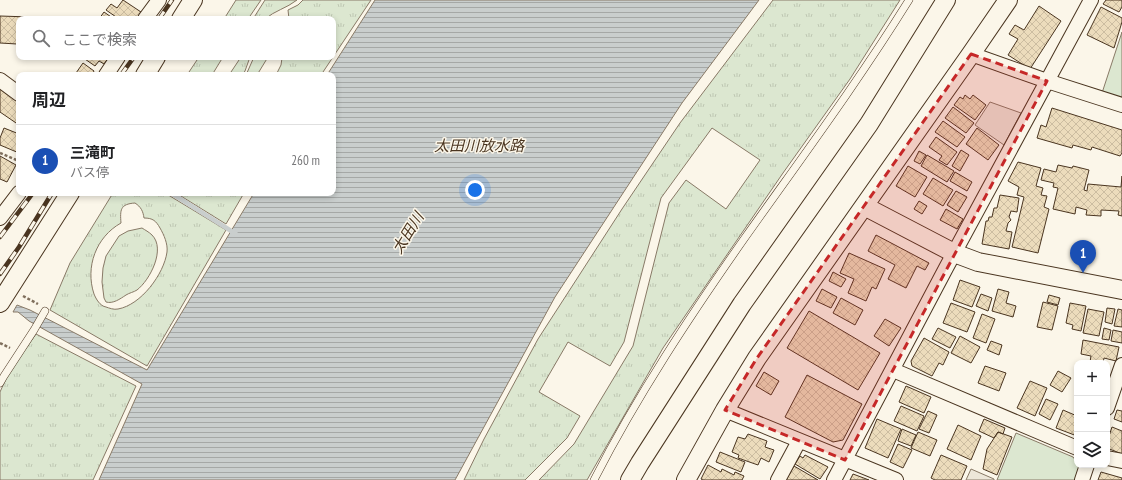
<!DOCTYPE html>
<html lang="ja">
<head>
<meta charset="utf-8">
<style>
  body { margin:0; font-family:"PT Sans Narrow","Noto Sans JP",sans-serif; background:#f6f6f6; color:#202124 }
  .controls { position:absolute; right:12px; bottom:12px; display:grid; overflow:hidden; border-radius:8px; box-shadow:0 2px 6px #0003 }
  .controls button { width:36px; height:36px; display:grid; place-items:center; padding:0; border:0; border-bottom:1px solid #e0e0e0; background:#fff; color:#202124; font:20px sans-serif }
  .you { position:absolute; left:475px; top:190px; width:14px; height:14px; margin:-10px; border:3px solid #fff; border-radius:50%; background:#1a73e8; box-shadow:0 0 0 6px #1a73e833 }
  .badge { display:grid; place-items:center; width:26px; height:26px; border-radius:50%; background:#1a73e8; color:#fff; font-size:13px; font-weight:700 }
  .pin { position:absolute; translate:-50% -33px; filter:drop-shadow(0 1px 2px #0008) }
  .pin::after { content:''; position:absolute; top:21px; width:14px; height:12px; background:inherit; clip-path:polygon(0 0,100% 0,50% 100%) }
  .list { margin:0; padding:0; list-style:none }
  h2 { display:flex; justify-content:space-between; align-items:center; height:52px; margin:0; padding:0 16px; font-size:17px }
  h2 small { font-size:13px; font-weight:400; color:#757577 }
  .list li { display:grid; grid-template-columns:26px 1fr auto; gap:12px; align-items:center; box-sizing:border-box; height:72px; padding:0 16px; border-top:1px solid #e0e0e0 }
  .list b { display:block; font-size:15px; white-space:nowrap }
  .list p { margin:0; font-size:13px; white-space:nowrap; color:#757577 }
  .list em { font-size:13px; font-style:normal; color:#757577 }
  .icon { flex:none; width:22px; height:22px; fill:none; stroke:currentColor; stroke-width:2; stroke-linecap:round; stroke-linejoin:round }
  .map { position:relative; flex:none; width:1122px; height:480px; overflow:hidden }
  .search { position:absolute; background:#fff; box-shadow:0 2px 6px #0003; left:16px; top:16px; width:320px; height:44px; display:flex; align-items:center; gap:10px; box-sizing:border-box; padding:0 14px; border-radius:8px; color:#757577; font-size:15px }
  .panel { position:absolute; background:#fff; box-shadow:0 2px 6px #0003; left:16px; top:72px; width:320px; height:124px; border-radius:8px }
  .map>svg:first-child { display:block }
  .grass { fill:url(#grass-tufts); stroke:#887966; fill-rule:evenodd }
  .park { fill:#dce7d0; stroke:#887966 }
  .parking { fill:#ede7d9; stroke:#887966 }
  .water { fill:url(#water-rules); stroke:#887966 }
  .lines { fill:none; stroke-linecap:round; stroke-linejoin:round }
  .stream { stroke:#c9cecd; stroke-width:4.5 }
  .building { fill:url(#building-cross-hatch); stroke:#4a3520 }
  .service-casing { stroke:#4a3520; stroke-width:8 }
  .minor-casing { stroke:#4a3520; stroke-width:16 }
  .tertiary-casing { stroke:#4a3520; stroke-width:20 }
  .path { stroke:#7f6f5c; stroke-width:2.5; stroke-dasharray:3 2; stroke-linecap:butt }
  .service { stroke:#fbf6e9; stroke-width:7 }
  .minor { stroke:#fbf6e9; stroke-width:14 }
  .tertiary { stroke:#fbf6e9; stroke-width:18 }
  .rail-casing { stroke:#4a3520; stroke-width:4.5 }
  .rail { stroke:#fbf6e9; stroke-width:3; stroke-dasharray:9; stroke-linecap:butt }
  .marked { fill:#c62828; fill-opacity:0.2; stroke:#c62828; stroke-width:3; stroke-dasharray:8 5; stroke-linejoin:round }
  .labels { text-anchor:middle; stroke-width:3; stroke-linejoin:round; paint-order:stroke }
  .water-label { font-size:15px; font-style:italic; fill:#4a3520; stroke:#fbf6e9 }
</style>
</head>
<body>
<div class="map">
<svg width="1122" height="480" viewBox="0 0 1122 480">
  <defs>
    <pattern id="grass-tufts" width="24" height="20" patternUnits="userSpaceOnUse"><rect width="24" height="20" fill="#dce7d0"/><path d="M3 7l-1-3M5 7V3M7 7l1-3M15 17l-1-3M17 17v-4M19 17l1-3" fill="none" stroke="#bec7b2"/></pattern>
    <pattern id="water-rules" width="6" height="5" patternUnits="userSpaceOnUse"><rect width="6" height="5" fill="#c9cecd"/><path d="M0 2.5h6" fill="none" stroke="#a5a8a6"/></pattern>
    <pattern id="building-cross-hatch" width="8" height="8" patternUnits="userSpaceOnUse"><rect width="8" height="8" fill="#ecdcbc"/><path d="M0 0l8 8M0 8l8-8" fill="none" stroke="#ccbda1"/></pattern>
  </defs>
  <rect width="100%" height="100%" fill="#fbf6e9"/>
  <path class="grass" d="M236 0H261L248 19H224Z
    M265 0H297C287 8 274 11 265 19H253Z
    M303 0H371L321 75H276L281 65 282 58 280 57H333V19H289L288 10 298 5Z
    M773 0H900L850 79 783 173 663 348 587 480H539L574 444 633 346 669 203 686 180 726 209 760 160 712 128 661 198 624 342 610 366 568 342 539 392 580 416 567 438 525 480H464L484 439 538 339 622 209 680 123Z
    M199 57H223L212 75H187Z
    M241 57H250L245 71 242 75H229Z
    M254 57H268L257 75H246Z
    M113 193H165L226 230 147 366 50 310 70 263ZM135 203C141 207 143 211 144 218 153 218 156 221 160 228 164 235 168 244 167 252 164 274 141 305 118 309 114 310 109 308 106 307 100 306 96 299 94 294 85 267 96 237 121 223 120 210 120 204 135 203Z
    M176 193H244L226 224Z
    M142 228C145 230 149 232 152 235 166 249 150 280 137 290 134 292 129 293 126 295 120 299 113 304 106 302L104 298 102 282 103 268 106 256 119 236 128 231Z
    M36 334 136 386 93 480H0V392L9 372Z"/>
  <path class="park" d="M1122 32V99L1102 93Z
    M1016 433 1073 457 1077 462V465H1079L1080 467 1075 480H997Z"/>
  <path class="parking" d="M990 102 1021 113 1004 145 975 125Z
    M971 469 994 479V480H966Z"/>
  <path class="water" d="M375 0H759L682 103 555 297 455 480H99L142 384 29 321 18 312H13L17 305 30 310 147 370 254 193H333V75H327Z"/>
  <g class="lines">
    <path class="stream" d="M171 193 236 234"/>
  </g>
  <path class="building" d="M123 0 141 12 136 19H119L106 10 111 4 117 8Z
    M1106 0H1122V7L1119 12 1103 4Z
    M1039 6 1061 21 1030 69 1008 55 1018 39 1009 34 1015 25 1024 30Z
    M1101 7 1122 18V22L1114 48 1087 35Z
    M104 12 114 19H99Z
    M0 16 30 17V19H19V37H17V44L0 43Z
    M82 57H109L104 64 99 61 95 66Z
    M83 63 94 71 92 75H80L76 73Z
    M0 88 19 101V125L0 112Z
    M965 95 970 99 973 95 986 105 975 120 954 105 960 97 963 99Z
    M953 107 974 123 966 133 945 118Z
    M1052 108 1122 130V153L1120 156 1092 147 1091 150 1073 145 1072 148 1037 138 1041 125 1046 127Z
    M943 121 965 137 957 147 935 132Z
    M4 128 19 134V153L0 145V138Z
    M977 128 999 145 988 160 966 144Z
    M936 137 957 152 947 165 939 160 942 156 929 147Z
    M961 150 969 155 960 171 952 166Z
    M919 151 926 155 920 164 914 161Z
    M927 155 954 171 947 182 921 166Z
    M0 156 16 165 7 182 0 179Z
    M1018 162 1041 168 1036 186 1043 188 1041 195 1047 196 1044 207 1049 209 1038 253 1012 247 1024 197 1017 195 1019 187 1008 181Z
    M1058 165 1072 168 1073 166 1089 170 1084 190 1087 191 1088 184 1121 187 1122 176V216L1118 215 1119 211 1101 210V216L1086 215 1087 210 1076 207 1075 214 1053 209 1058 188 1053 187 1054 183 1041 180 1044 169 1056 172Z
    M908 166 927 177 915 197 896 186Z
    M955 172 972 182 967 191 950 181Z
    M933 178 953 190 943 206 923 194Z
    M956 191 967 197 958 212 947 205Z
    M1000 195 1019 198 1017 212 1011 211 1009 217 1011 220 1008 223 1006 231 1012 232 1009 249 982 244 986 221H988L989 217H992L994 208H997Z
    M919 201 927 206 922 214 914 209Z
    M946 209 963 219 957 229 940 220Z
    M876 235 929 263 925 270 917 266 906 288 888 279 895 265 868 251Z
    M849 253 885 269 876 289 872 287 866 301 848 293 854 279 840 273Z
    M833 272 846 279 841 287 829 281Z
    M960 280 980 287 972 307 953 300Z
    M822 289 837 297 831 308 816 301Z
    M998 289 1009 292 1006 303 1016 306 1013 317 992 311Z
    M981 294 992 298 988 311 976 306Z
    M1049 295 1060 298 1058 305 1047 302Z
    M841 298 863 310 855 325 833 313Z
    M1043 302 1058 306 1052 330 1037 327Z
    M951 303 975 312 967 332 943 323Z
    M1070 303 1086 306 1081 331 1072 329 1073 325 1066 323Z
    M1107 308 1115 309 1112 324 1105 322Z
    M1088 309 1104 312 1099 336 1083 333Z
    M1118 309 1122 310V327L1114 326Z
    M809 311 880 353 858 390 787 348Z
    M982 314 995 319 986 343 973 338Z
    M885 319 901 328 889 346 874 336Z
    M938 328 956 337 950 348 932 339Z
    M1104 328 1111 330 1109 340 1102 339Z
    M1113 330 1122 332V343L1111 341Z
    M960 336 980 347 971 363 951 353Z
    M924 338 949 352 943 365 939 363 932 376 912 366 911 361Z
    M1083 340 1119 347 1116 361 1104 358 1103 363 1090 362 1091 356 1081 354Z
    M991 341 1002 345 999 355 987 350Z
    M985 366 1006 373 999 391 978 383Z
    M1058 371 1071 378 1062 392 1050 385Z
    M764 372 779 381 771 395 756 386Z
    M807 375 862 404 843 440 833 442 785 417Z
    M1030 381 1047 388 1035 416 1017 408Z
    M906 386 931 397 924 413 899 402Z
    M1046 399 1058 404 1050 420 1039 414Z
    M901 406 924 416 917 431 894 421Z
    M1063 410 1077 416V436L1056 428Z
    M1117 410 1122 411V422L1114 419Z
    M928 411 937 415 929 433 919 429Z
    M877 419 901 429 888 458 865 448Z
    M984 419 1005 428 1003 434 998 432 994 438 979 431Z
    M958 425 981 436 971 460 947 449Z
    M1112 427 1122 431V454L1107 448V442Z
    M902 429 916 435 911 446 898 441Z
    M918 432 937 440 930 456 911 448Z
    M998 432 1012 437 997 475 983 469 987 449Z
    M748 434 767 441 765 447 774 450 769 462 761 458 758 465 738 458 739 455 732 452 738 437 745 439Z
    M898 444 912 450 903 468 890 462Z
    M720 452 745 462 741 472 716 462Z
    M805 455 828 467 820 479 795 464 800 456 803 458Z
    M941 455 967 466 961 480H935L931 478Z
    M708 465 721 472 722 469 734 475 735 472 744 476 742 480H703L701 479Z
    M794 466 818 480H786Z
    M1101 472 1122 478V480H1098Z
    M853 474 869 480H850Z"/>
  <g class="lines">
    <defs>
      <path id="service" d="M0 383 4 376 34 330 45 311
        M594 480C637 396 690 316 744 239 800 160 858 82 909 0"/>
      <path id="minor" d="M145 19 159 0
        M971 54 1047 81 1122 105
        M106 75 118 57
        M0 80 19 94
        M0 218 19 193
        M893 370 1077 448
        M1107 408 1122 365
        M725 410 896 480
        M1107 458 1122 461
        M778 480 799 441
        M834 480 946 268 1091 0
        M1082 480 1087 465"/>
      <path id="tertiary" d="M181 19 193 0
        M145 75 156 57
        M864 206 954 253 978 262 1122 290
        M0 303 70 193
        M630 480 640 463 742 304 869 124 946 0
        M686 480 725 410 757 358 971 54 1008 0"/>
    </defs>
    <use href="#service" class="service-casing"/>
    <use href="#minor" class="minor-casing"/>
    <use href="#tertiary" class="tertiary-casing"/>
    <path class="path" d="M0 153 19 161
      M23 296 38 304
      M0 343 10 348"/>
    <use href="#service" class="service"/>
    <use href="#minor" class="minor"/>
    <use href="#tertiary" class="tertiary"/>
    <defs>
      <path id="rail" d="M159 19 172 0
        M121 75 134 57
        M0 237 33 193
        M0 274 19 247 52 193"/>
    </defs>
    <use href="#rail" class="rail-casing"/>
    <use href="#rail" class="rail"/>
  </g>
  <path class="marked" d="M971 54 1047 81 845 460 725 410 757 358Z"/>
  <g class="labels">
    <g class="water-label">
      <text x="479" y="151">太田川放水路</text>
      <text transform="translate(408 233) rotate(-58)" y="5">太田川</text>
    </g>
  </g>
</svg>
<div class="controls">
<button>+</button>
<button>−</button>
<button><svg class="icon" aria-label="layers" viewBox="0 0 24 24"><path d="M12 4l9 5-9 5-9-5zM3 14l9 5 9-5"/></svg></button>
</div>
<div class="you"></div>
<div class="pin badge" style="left:1083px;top:273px;background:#1a4fb4">1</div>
<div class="search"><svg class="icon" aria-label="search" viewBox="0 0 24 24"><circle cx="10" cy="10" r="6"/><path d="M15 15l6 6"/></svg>ここで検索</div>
<section class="panel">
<h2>周辺<small></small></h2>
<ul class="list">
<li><span class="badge" style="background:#1a4fb4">1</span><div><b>三滝町</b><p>バス停</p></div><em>260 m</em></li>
</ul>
</section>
</div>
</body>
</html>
